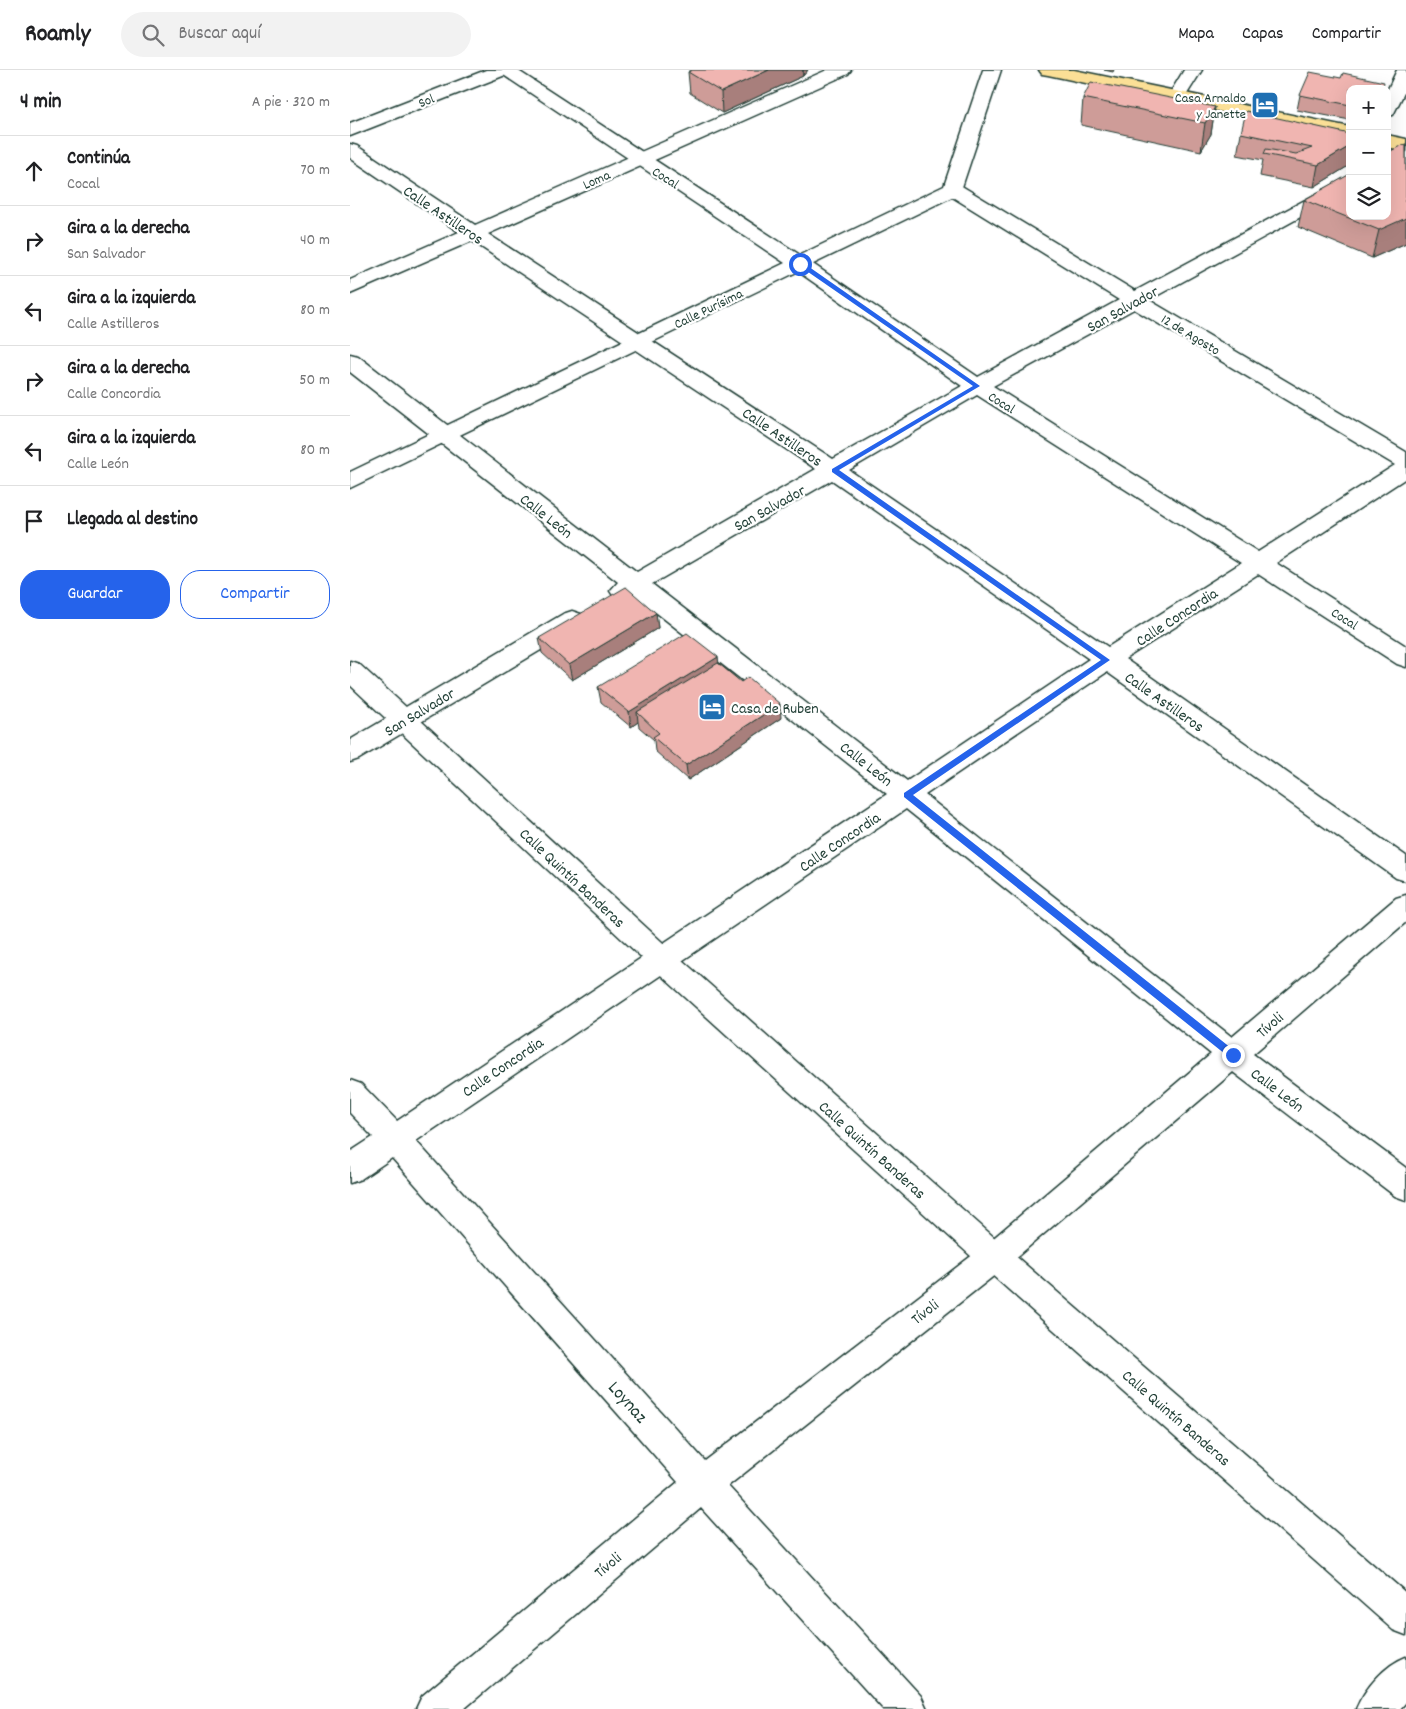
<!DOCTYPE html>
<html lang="es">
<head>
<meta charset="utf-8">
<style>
  body { margin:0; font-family:Dekko,sans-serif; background:#f2f2f2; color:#202124 }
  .controls { position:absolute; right:15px; top:15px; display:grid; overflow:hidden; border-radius:10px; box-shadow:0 5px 20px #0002 }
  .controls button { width:45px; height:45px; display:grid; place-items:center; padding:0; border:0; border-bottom:1px solid #e0e0e0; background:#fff; color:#202124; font:25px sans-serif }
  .stop { position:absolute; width:15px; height:15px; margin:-11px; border:4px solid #2563eb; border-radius:50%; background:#fff }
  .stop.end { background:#2563eb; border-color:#fff; box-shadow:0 1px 5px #0008 }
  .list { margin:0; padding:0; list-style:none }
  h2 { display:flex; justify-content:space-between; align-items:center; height:65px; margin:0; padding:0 20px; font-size:21px }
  h2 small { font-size:16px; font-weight:400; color:#757577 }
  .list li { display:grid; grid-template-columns:32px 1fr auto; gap:15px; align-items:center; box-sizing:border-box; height:70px; padding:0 20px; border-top:1px solid #e0e0e0 }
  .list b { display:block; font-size:19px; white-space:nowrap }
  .list p { margin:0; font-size:16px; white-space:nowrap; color:#757577 }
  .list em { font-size:16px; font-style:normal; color:#757577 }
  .actions { display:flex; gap:10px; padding:15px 20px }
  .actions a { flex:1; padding:11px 0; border:1px solid #2563eb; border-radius:20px; text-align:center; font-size:18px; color:#2563eb }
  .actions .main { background:#2563eb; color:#fff }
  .icon { flex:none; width:28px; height:28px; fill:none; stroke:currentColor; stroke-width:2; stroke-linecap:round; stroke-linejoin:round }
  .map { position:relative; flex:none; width:1056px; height:1639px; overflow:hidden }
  header { display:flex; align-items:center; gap:30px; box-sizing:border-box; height:70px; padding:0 25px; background:#fff; border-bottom:1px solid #e0e0e0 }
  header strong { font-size:24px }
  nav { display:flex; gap:28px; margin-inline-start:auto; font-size:18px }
  .search { width:350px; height:45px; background:#f2f2f2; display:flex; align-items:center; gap:12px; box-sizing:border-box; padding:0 18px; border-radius:28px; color:#757577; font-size:19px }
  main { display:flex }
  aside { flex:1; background:#fff }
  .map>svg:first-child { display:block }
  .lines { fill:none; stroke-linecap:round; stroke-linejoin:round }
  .street-casing { stroke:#1f3d34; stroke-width:3 }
  .secondary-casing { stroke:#1f3d34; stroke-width:3 }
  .primary-casing { stroke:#1f3d34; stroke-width:3 }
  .street { fill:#fff; fill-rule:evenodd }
  .secondary { fill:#fff; fill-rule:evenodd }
  .primary { fill:#fbdf96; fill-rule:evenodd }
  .wall { fill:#ce9c98; stroke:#1f3d34 }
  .shaded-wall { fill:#a87f7c; stroke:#1f3d34 }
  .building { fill:#f0b5b1; stroke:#1f3d34 }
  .route { fill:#2563eb }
  .labels { text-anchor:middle; stroke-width:4.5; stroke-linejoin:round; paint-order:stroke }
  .far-poi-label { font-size:14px; fill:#1f3d34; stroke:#fff; text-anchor:end }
  .far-street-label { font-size:14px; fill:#1f3d34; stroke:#fff }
  .street-label { font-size:16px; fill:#1f3d34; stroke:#fff }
  .poi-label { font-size:16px; fill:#1f3d34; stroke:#fff; text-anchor:start }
  .near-street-label { font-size:19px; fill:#1f3d34; stroke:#fff }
</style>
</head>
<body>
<header>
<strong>Roamly</strong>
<div class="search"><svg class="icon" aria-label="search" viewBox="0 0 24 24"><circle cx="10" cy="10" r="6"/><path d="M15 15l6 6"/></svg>Buscar aquí</div>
<nav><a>Mapa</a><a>Capas</a><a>Compartir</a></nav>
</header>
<main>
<aside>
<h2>4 min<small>A pie · 320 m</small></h2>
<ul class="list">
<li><svg class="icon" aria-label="ahead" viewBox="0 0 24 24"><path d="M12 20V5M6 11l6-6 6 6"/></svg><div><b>Continúa</b><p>Cocal</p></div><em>70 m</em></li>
<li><svg class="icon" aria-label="right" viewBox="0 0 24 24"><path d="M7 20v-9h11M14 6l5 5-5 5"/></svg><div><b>Gira a la derecha</b><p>San Salvador</p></div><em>40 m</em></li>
<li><svg class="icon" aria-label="left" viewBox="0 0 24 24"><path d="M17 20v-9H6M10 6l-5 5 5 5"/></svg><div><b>Gira a la izquierda</b><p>Calle Astilleros</p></div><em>80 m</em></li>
<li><svg class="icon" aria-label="right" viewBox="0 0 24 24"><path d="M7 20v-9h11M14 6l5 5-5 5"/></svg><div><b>Gira a la derecha</b><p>Calle Concordia</p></div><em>50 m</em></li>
<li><svg class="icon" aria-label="left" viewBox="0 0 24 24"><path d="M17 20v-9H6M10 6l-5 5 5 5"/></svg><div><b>Gira a la izquierda</b><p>Calle León</p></div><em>80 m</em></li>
<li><svg class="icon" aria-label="arrive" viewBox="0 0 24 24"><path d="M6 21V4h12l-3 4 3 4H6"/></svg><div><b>Llegada al destino</b></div></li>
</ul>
<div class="actions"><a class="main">Guardar</a><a>Compartir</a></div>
</aside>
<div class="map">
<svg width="1056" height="1639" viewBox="0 0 1056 1639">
  <rect width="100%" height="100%" fill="#fff"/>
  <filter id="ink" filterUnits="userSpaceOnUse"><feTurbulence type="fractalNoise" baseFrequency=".02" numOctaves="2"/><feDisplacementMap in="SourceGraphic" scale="10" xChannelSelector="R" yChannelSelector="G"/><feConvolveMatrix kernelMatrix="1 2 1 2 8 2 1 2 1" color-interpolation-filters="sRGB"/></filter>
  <g filter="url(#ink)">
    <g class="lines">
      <defs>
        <path id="street" d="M136 0H161L158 4 0 66V53Z
          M477 0H501L498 4 138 164 483 389 612 316 443 198 440 194 443 190 450 188 457 190 628 307 769 230 596 123 593 119 596 115H610L785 221 1000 106V120L799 230 1056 382V408L926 493 1056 576V597L1047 594 908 504 775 589 1056 786V811L1046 808 757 602 575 725 882 967 1046 828 1056 825V852L903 984 1056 1098V1130L1045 1126 883 1002 655 1197 378 1416 571 1626 577 1639H533L351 1438 114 1639H66L72 1626 328 1412 42 1088 11 1109 0 1113V1082L23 1067 0 1043V1010L11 1014 47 1051 537 724 284 525 272 529 264 527 260 521 268 512 0 302V284L8 286 287 502 466 399 122 171 0 224V210L109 162 0 88V74L7 76 125 155ZM784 239 1045 395 908 482 643 316ZM627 325 891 493 758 577 499 400ZM482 410 739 589 557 711 302 514ZM556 739 861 984 633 1177 355 1391 66 1071Z
          M1047 0H1056V19L1043 45 1037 46V21Z
          M222 541 231 544 234 550 231 556 9 689 0 692V670L213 544Z
          M1056 1587V1632L1050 1639H1006C1015 1618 1035 1595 1056 1587Z"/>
        <path id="secondary" d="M146 0H167L450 185 594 116 633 0H651L610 123 0 418V402L435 193Z
          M834 0H852L832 32H820L817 28Z
          M0 591 9 594 323 882 655 1177 1056 1523V1565L1043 1560 633 1197 303 898 0 615Z"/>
        <path id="primary" d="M689 0H724L1000 57V69L698 5 692 4Z
          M1037 65 1056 69V81L1037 77Z"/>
      </defs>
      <use href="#street" class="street-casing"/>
      <use href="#secondary" class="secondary-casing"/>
      <use href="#primary" class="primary-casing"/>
      <use href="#street" class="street"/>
      <use href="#secondary" class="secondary"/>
      <use href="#primary" class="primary"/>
    </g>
    <path class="wall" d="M342 0H458L453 6 372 43 340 23 338 2Z
      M754 0H764L763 2Z
      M991 8 1000 19V50L947 40 950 25Z
      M733 28 865 37 861 64 851 81 731 55Z
      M891 63 1000 64V95L964 117 910 106 913 90 887 85Z
      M1056 74V173L1022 188 948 157 954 130Z
      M306 543 308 558 222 610 192 583 189 568Z
      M369 593 431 648 338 710 305 681 304 670 289 657 288 652 281 657 251 632 248 617Z"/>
    <path class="shaded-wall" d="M419 0H453V6L372 43 371 22Z
      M453 0H458L453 6Z
      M865 37 861 64 851 81 855 53Z
      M1000 76V95L964 117 968 95Z
      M1056 129V173L1022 188 1029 160Z
      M306 543 308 558 222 610 219 595Z
      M368 587 370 602 287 642 288 652 281 657 279 642Z
      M430 634 431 648 338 710 336 695Z"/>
    <path class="building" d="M342 0H419L371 22 338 2Z
      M960 2 991 8 993 3 1034 12 1032 19H1000V35L950 25Z
      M741 12 865 37 855 53 733 28Z
      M896 41 1000 64V76L968 95 914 84 916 79 946 84 962 78 891 63Z
      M1056 74V129L1054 130 1056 131V148L1029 160 954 130 1000 104V146H1037V83L1052 75Z
      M276 517 306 543 219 595 189 568Z
      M337 563 368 587 279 642 248 617Z
      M368 593 391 612 398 607 430 634 336 695 303 667 309 663 287 642Z"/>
  </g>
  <path class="route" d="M448 192H452L630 316 489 400 760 590 563 725 886 982V988H880L554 727V723L751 590 482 402V399L623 316 448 195Z"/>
  <defs>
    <symbol id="hotel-square" viewBox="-11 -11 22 22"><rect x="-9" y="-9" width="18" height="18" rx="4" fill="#1f6fb2" stroke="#fff"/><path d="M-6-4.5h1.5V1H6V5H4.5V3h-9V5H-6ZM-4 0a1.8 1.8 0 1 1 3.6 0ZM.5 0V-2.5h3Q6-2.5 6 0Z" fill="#fff"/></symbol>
  </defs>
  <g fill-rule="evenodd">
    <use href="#hotel-square" x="899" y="19" width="32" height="32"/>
    <use href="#hotel-square" x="346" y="621" width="32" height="32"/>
  </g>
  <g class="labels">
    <g class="far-poi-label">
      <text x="896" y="32">Casa Arnaldo<tspan x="896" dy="16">y Janette</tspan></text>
    </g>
    <g class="far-street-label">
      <text transform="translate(76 30) rotate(-22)" y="5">Sol</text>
      <text transform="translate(316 107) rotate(33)" y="5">Cocal</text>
      <text transform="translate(246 109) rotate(-24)" y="5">Loma</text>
      <text transform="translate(358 238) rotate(-26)" y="5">Calle Purísima</text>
      <text transform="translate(841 264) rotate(31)" y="5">12 de Agosto</text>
      <text transform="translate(652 332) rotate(32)" y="5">Cocal</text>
      <text transform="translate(995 548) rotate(33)" y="5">Cocal</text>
    </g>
    <g class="street-label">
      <text transform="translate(94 144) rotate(34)" y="6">Calle Astilleros</text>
      <text transform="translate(772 238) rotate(-29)" y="6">San Salvador</text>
      <text transform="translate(433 366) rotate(34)" y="6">Calle Astilleros</text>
      <text transform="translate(419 437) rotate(-29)" y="6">San Salvador</text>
      <text transform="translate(197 445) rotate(38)" y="6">Calle León</text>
      <text transform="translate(826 546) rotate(-33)" y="6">Calle Concordia</text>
      <text transform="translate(815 631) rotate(35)" y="6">Calle Astilleros</text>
      <text transform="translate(69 641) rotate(-31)" y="6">San Salvador</text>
      <text transform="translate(517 693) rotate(38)" y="6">Calle León</text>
      <text transform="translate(489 771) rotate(-34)" y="6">Calle Concordia</text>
      <text transform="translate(223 807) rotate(43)" y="6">Calle Quintín Banderas</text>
      <text transform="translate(919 954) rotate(-41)" y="6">Tívoli</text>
      <text transform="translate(152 996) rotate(-34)" y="6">Calle Concordia</text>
      <text transform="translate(928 1019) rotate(37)" y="6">Calle León</text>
      <text transform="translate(523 1079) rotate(42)" y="6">Calle Quintín Banderas</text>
      <text transform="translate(574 1241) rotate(-38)" y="6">Tívoli</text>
      <text transform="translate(827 1347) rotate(41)" y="6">Calle Quintín Banderas</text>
      <text transform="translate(257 1494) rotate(-40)" y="6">Tívoli</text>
    </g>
    <g class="poi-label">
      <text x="381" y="643">Casa de Ruben</text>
    </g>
    <g class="near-street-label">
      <text transform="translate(279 1331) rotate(48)" y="7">Loynaz</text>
    </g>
  </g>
</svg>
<div class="controls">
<button>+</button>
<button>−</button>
<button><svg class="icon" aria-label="layers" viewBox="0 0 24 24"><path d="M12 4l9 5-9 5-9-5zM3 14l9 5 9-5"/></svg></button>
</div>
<div class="stop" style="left:450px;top:194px"></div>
<div class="stop end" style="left:883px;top:985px"></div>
</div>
</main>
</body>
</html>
